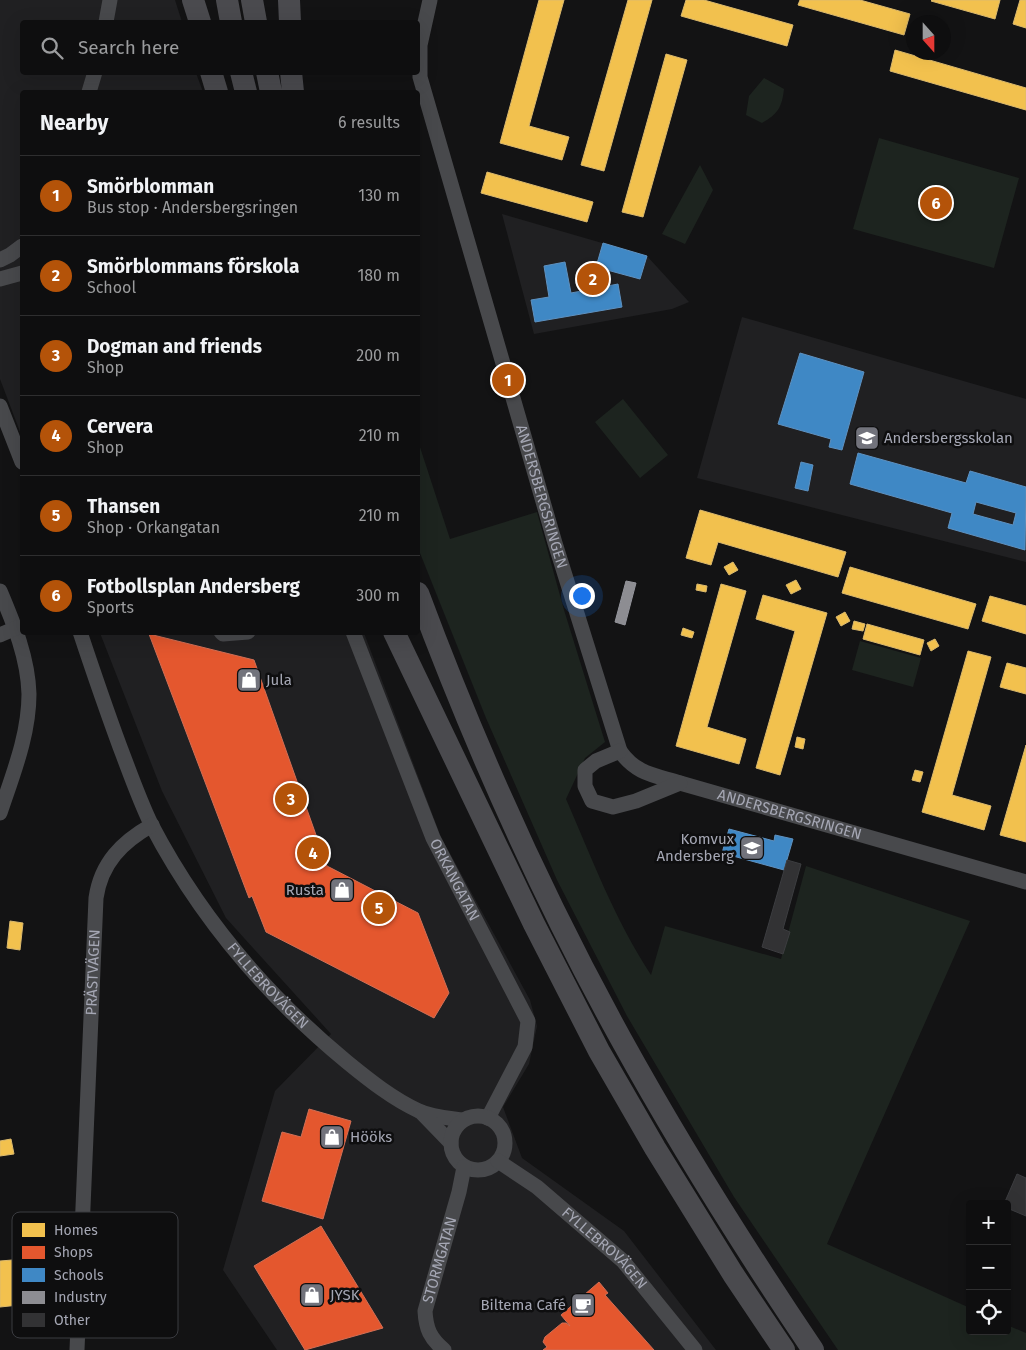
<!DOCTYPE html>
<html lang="en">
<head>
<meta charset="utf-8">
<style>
  body { margin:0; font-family:"Fira Sans",sans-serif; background:#171718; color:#f1f3f6 }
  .controls { position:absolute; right:15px; bottom:15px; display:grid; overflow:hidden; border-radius:5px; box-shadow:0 5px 20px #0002 }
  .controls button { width:45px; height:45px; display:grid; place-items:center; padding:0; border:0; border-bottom:1px solid #2e2e2f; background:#0e0e0f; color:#f1f3f6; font:25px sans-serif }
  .compass { position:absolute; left:906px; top:15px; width:45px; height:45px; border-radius:50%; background:#0e0e0f; box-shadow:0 5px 20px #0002; rotate:159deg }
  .you { position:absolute; left:581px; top:595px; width:18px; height:18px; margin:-12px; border:4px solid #fff; border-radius:50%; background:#1a73e8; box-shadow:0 0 0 8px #1a73e833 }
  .badge { display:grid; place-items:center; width:32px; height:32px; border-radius:50%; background:#b45309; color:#fff; font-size:16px; font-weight:700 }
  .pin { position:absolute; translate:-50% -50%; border:2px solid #fff; box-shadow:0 1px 5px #0006 }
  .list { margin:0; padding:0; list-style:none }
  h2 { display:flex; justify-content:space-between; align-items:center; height:65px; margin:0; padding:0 20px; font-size:21px }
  h2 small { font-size:16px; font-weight:400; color:#9b9c9e }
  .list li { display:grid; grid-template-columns:32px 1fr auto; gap:15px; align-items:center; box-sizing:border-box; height:80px; padding:0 20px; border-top:1px solid #2e2e2f }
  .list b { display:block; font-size:19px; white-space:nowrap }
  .list p { margin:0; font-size:16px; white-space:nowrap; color:#9b9c9e }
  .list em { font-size:16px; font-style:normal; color:#9b9c9e }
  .icon { flex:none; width:28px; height:28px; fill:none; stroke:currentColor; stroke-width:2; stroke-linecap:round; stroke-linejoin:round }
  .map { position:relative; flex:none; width:1026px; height:1350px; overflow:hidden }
  .search { position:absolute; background:#0e0e0f; box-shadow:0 5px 20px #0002; left:20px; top:20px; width:400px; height:55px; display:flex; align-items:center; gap:12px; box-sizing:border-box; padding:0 18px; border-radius:5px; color:#9b9c9e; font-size:19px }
  .panel { position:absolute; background:#0e0e0f; box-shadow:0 5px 20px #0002; left:20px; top:90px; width:400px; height:545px; border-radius:5px }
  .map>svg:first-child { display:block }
  .built { fill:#202022 }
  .green { fill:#1d241f }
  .homes { fill:#f2c14e; stroke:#dbb96d }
  .shops { fill:#e4572e; stroke:#d16f56 }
  .schools { fill:#3f88c5; stroke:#5e91c0; fill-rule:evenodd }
  .industry { fill:#8d8d92; stroke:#94959c }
  .building { fill:#323234; stroke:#3c3d40 }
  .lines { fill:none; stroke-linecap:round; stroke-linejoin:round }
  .minor { stroke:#48494c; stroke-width:15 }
  .highway { stroke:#4a4a4e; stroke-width:22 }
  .labels { text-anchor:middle; stroke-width:5; stroke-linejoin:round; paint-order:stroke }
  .poi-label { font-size:15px; fill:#a5a7b4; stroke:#0e0e0f; text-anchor:start }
  .street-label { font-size:15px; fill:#a5a7b4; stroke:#0e0e0f }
  .key { fill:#0e0e0f; stroke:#3b3c41; stroke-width:1 }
  .key-label { font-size:14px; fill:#a5a7b4 }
</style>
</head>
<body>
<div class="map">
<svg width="1026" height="1350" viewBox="0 0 1026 1350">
  <rect width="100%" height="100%" fill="#131314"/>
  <path class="built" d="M0 0H175L182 22H22V72L196 73 203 92H22V437L0 379Z
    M502 214 647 256 689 302 672 309 534 334Z
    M742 317 1026 399V562L697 478Z
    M100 633H364L441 837 530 1000 537 1026 529 1064 503 1107 522 1158 624 1231 716 1350H277L223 1270 275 1091 331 1034 226 918 162 791Z"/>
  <path class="green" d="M764 78 784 89C782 107 778 114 762 123L746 115 749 96Z
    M879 138 1019 178 994 268 853 229Z
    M700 165 713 190 685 244 662 234Z
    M623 399 668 455 640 478 595 422Z
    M418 441 450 539 537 512 564 610 605 742 585 758 566 799C592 859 615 920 651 975L665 926 781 959 806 866 970 921 827 1244 970 1308V1331H1007V1325L1026 1333V1350H838L734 1197 627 1016 557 880 486 718 418 548Z
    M860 641 921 658 913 687 852 670Z"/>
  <path class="homes" d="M539 0H564L529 126 569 137 562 160 500 143Z
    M628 0H652L604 171 581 165Z
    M686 0H704L793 25 787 46 681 16Z
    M800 0H860L910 14 904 35 798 5Z
    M932 0H1000L995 19 931 1Z
    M1020 0H1026V28L1013 24Z
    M895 50 1026 88V110L890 71Z
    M666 54 687 60 643 217 622 212Z
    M487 172 593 202 587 222 481 193Z
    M700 510 846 552 838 577 718 542 711 565 686 558Z
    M733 562 738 570 729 575 724 567Z
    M850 567 976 604 968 629 842 593Z
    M796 580 801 589 791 594 786 585Z
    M697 584 707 586 706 592 696 590Z
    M721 584 746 591 707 727 746 739 739 764 676 746Z
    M763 595 827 613 780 775 756 768 795 631 756 619Z
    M990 596 1026 606V634L982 621Z
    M845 612 850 621 841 626 836 617Z
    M854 621 865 624 863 631 852 629Z
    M867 624 924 640 920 655 863 639Z
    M683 628 694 632 692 638 681 635Z
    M935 639 939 646 931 651 927 643Z
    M968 651 991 657 952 795 991 806 984 830 922 812Z
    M1007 663 1026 668V694L1000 687Z
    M797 737 805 739 803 749 795 747Z
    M1026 745V842L1000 835Z
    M915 770 923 772 920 782 912 780Z
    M10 921 23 923 20 950 7 948Z
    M11 1139 14 1154 0 1156V1141Z
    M25 1259 29 1304 0 1307V1261Z"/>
  <path class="shops" d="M149 634 254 660 327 866 418 913 449 993 434 1018 266 932 252 896 249 898Z
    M309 1109 351 1121 323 1219 262 1201 282 1132 301 1137Z
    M321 1226 383 1328 305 1350 254 1266Z
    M599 1282 608 1293 605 1295 654 1350H543L547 1347 543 1342 545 1337 562 1323H566L570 1326 561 1315Z"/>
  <path class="schools" d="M603 243 647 256 640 279 596 267Z
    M565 262 571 293 618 284 622 307 535 322 531 300 549 297 544 266Z
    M800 353 864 372 842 450 829 447 831 439 778 424Z
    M858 453 966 483 970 471 1026 487 1025 550 948 528 952 513 850 484ZM976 502 1016 513 1013 525 973 514Z
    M801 462 813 465 808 491 795 488Z
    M729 829 774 841 775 835 793 839 784 870 722 853Z"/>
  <path class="industry" d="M626 581 636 583 625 625 615 622Z"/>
  <path class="building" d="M787 860 801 864 783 929 790 932 783 954 762 947Z
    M1017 1174 1026 1178V1216L1007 1208V1204H1004Z"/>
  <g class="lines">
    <g class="minor">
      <path id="s1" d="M430 0 420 45V77L555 543 620 751C636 774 654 775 680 783L1026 882"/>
      <path d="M106 22 110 0"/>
      <path d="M89 92 95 72"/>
      <path d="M0 260 10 255 22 246"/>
      <path d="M0 279 22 273"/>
      <path d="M0 406 22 462"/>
      <path d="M0 591C14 624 28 658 29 694 29 735 13 774 0 813"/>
      <path id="s2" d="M80 632C93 671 106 709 120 747 130 773 139 799 151 824 199 916 267 996 347 1062 369 1080 393 1099 419 1111 432 1117 449 1118 463 1120"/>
      <path d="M221 632 223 634 248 632"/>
      <path id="s3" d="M353 632 433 838 528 1021 525 1047 488 1118"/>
      <path d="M0 635 16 628"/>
      <path d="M620 751 596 761 585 770V786L592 801 613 807 636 801 680 783"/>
      <path d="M421 1112 451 1143"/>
      <circle cx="478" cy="1143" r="27"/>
      <path id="s4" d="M498 1161 537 1187 623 1261 695 1350"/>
      <path id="s5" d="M77 1350 96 898C101 863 122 842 152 825"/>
      <path id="s6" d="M444 1350C430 1338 426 1329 425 1311L459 1192 464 1167"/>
    </g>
    <path class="highway" d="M193 0 200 22
      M227 0 231 22
      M252 0 256 22
      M289 0 290 22
      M211 72 217 92
      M241 72 246 92
      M267 72 271 92
      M291 72 293 92
      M418 593C475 746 542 896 621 1039 680 1146 745 1249 813 1350
      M394 632 534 924 599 1051 655 1148 733 1274 784 1350"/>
  </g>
  <defs>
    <symbol id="school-square" viewBox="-11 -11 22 22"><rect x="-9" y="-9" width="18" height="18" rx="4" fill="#72737c" stroke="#0e0e0f"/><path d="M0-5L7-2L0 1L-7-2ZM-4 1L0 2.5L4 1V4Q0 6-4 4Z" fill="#fff"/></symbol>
    <symbol id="shop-square" viewBox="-11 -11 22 22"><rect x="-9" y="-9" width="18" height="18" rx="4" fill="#72737c" stroke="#0e0e0f"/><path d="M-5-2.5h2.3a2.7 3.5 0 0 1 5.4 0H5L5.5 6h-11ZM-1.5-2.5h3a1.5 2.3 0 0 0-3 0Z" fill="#fff"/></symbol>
    <symbol id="cafe-square" viewBox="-11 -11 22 22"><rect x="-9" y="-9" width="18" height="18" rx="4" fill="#72737c" stroke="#0e0e0f"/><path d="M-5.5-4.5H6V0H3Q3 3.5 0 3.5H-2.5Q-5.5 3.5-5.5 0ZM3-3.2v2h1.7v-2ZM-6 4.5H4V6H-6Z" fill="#fff"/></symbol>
  </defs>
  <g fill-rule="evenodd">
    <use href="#school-square" x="853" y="424" width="28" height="28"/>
    <use href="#shop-square" x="235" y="666" width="28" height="28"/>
    <use href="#school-square" x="738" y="834" width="28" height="28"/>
    <use href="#shop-square" x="328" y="876" width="28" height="28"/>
    <use href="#shop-square" x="318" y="1123" width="28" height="28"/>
    <use href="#shop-square" x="298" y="1281" width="28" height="28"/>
    <use href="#cafe-square" x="569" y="1291" width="28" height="28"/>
  </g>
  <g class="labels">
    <g class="poi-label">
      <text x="884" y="443">Andersbergsskolan</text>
      <text x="266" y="685">Jula</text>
      <text x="734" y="844" text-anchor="end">Komvux<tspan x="734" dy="17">Andersberg</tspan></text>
      <text x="324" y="895" text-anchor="end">Rusta</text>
      <text x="350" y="1142">Hööks</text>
      <text x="330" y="1300">JYSK</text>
      <text x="566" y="1310" text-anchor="end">Biltema Café</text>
    </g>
    <g class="street-label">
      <text dy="5" stroke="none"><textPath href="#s1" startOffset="515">ANDERSBERGSRINGEN</textPath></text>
      <text dy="5" stroke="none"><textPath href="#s1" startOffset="965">ANDERSBERGSRINGEN</textPath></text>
      <text dy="5" stroke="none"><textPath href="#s3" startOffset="268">ORKANGATAN</textPath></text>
      <text dy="5" stroke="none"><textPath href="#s5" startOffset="378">PRÄSTVÄGEN</textPath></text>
      <text dy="5" stroke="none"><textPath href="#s2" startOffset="405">FYLLEBROVÄGEN</textPath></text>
      <text dy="5" stroke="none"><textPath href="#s4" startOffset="138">FYLLEBROVÄGEN</textPath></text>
      <text dy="5" stroke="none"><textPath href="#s6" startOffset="98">STORMGATAN</textPath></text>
    </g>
  </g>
  <rect x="12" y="1212" width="166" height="126" rx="8" class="key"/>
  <rect x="22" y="1223" width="23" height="14" fill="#f2c14e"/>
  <rect x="22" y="1246" width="23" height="13" fill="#e4572e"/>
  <rect x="22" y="1268" width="23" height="14" fill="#3f88c5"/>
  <rect x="22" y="1291" width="23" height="13" fill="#8d8d92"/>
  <rect x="22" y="1313" width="23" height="14" fill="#323234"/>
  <g class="key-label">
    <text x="54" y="1235">Homes</text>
    <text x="54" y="1257">Shops</text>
    <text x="54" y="1280">Schools</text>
    <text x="54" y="1302">Industry</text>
    <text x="54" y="1325">Other</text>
  </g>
</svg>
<div class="controls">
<button>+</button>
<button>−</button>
<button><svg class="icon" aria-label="locate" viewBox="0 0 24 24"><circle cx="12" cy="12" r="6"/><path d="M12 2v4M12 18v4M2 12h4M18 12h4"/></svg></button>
</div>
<svg class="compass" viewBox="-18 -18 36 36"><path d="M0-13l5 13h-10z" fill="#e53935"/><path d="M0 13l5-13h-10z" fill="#9b9c9e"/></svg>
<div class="you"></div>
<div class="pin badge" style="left:508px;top:380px">1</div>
<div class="pin badge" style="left:593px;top:279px">2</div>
<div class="pin badge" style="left:291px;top:799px">3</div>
<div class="pin badge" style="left:313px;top:853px">4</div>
<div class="pin badge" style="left:379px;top:908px">5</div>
<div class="pin badge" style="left:936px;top:203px">6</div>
<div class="search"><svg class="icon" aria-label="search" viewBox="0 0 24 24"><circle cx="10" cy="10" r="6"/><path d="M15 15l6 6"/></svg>Search here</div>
<section class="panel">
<h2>Nearby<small>6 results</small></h2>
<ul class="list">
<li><span class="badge">1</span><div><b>Smörblomman</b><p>Bus stop · Andersbergsringen</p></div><em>130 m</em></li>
<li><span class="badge">2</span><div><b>Smörblommans förskola</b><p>School</p></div><em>180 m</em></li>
<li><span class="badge">3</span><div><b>Dogman and friends</b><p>Shop</p></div><em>200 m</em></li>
<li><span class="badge">4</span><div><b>Cervera</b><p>Shop</p></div><em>210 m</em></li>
<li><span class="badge">5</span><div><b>Thansen</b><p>Shop · Orkangatan</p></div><em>210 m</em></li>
<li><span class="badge">6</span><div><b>Fotbollsplan Andersberg</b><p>Sports</p></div><em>300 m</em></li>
</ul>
</section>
</div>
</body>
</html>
